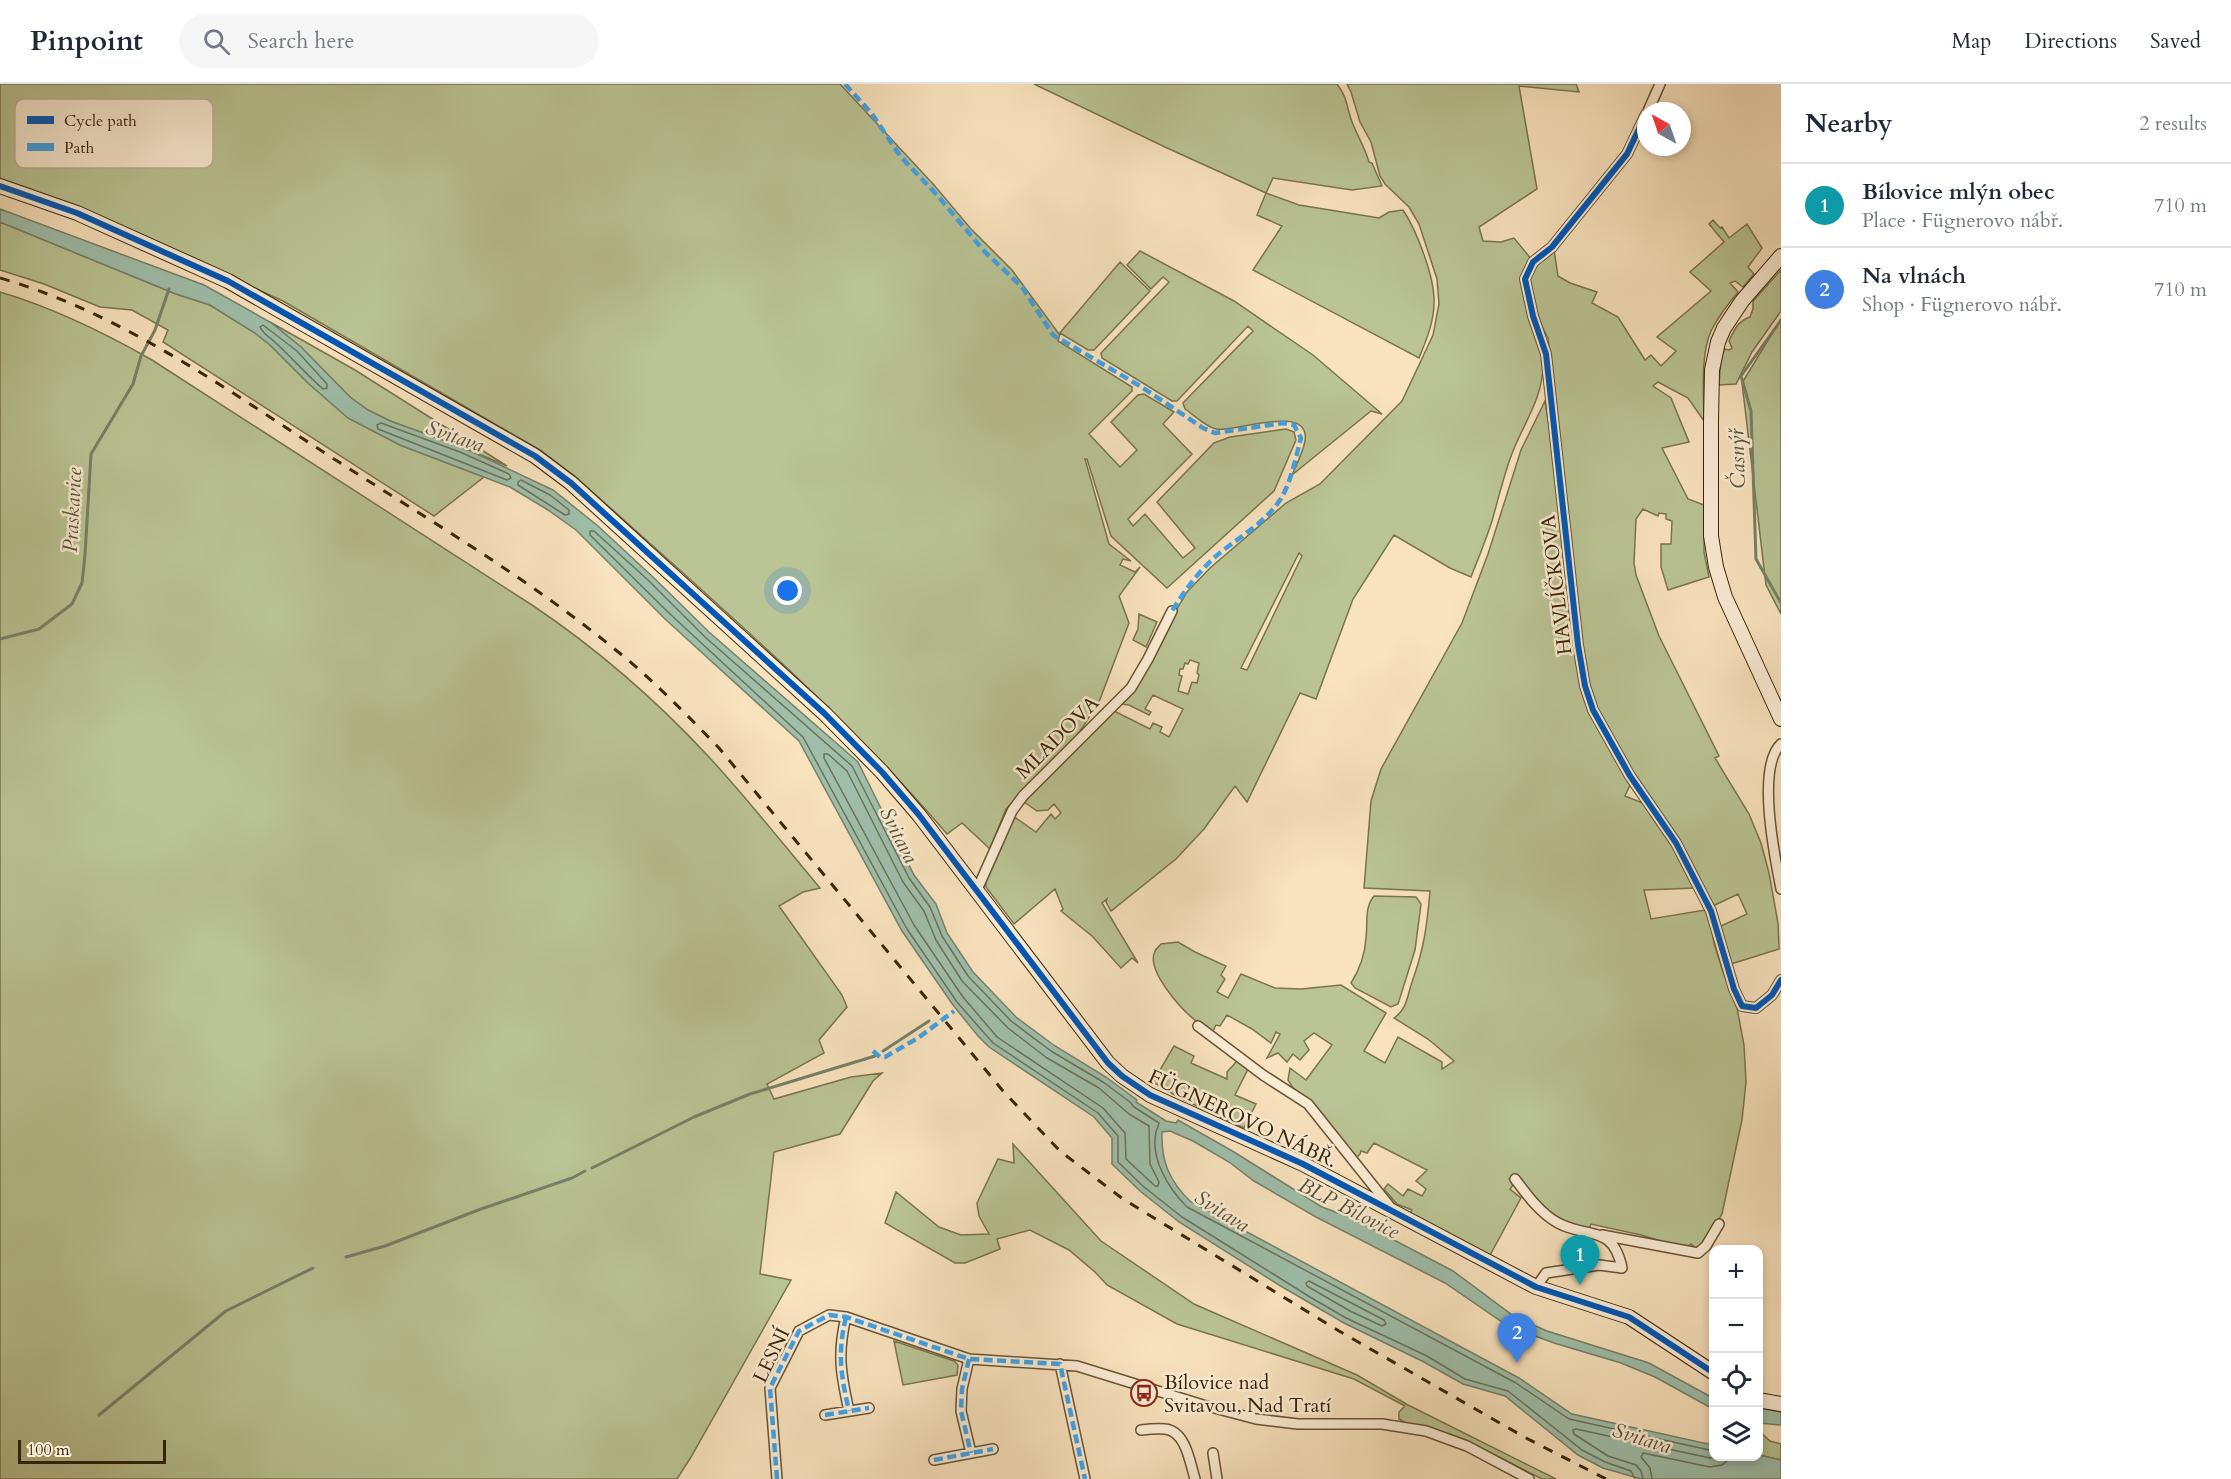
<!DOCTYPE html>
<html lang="en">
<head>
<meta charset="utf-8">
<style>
  body { margin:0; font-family:Cardo,serif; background:#f6f6f7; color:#1f2937 }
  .controls { position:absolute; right:18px; bottom:18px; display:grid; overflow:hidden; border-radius:12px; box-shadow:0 3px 9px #0003 }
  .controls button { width:54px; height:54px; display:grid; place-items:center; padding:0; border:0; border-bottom:2px solid #e0e1e3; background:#fff; color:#1f2937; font:30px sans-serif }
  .compass { position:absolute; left:1637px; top:18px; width:54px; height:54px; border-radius:50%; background:#fff; box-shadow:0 3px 9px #0003; rotate:320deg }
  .scale { position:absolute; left:18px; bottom:15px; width:148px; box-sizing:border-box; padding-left:6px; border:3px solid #392507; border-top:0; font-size:16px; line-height:21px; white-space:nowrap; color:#392507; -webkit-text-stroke:4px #fbedd5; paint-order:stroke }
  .you { position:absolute; left:788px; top:507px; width:21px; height:21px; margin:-15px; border:4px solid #fff; border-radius:50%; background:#1a73e8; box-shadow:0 0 0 9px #1a73e833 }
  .badge { display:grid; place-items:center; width:39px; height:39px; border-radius:50%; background:#8f2418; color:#fff; font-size:20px; font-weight:700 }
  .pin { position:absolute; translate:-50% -50px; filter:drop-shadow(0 2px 3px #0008) }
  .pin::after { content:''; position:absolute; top:32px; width:21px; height:18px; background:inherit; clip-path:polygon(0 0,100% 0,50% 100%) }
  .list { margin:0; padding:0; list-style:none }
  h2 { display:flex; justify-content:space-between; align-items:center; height:78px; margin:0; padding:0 24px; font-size:26px }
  h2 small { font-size:20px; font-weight:400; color:#747a83 }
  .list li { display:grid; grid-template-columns:39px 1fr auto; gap:18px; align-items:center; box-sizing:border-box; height:84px; padding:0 24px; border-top:2px solid #e0e1e3 }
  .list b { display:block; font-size:22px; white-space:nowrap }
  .list p { margin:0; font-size:20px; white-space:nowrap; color:#747a83 }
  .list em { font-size:20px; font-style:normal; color:#747a83 }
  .icon { flex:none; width:33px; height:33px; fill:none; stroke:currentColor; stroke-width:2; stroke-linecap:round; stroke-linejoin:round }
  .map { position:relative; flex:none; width:1781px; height:1395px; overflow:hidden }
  header { display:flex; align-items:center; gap:36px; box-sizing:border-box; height:84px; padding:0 30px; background:#fff; border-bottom:2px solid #e0e1e3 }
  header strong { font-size:28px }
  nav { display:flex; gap:33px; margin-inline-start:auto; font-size:21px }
  .search { width:420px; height:54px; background:#f6f6f7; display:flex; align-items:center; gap:15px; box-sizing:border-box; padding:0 21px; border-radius:33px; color:#747a83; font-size:22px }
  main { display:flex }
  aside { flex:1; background:#fff }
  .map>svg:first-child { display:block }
  .green { fill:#bac494; stroke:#7a744e; stroke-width:1.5; fill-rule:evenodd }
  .water { fill:#9fbfab; stroke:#768169; stroke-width:1.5 }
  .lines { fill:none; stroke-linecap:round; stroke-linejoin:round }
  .shore { stroke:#6c7259; stroke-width:1.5 }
  .stream { stroke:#768169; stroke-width:3 }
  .street-casing { stroke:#695435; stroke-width:12 }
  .secondary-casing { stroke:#392507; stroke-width:16 }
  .street { stroke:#fbedd5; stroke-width:9 }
  .secondary { stroke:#fbedd5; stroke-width:14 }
  .rail { stroke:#392507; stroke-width:3; stroke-dasharray:10 10; stroke-linecap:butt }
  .quiet { stroke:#3fa2e9; stroke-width:4.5; stroke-dasharray:9 4.5; stroke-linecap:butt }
  .cycleway-casing { stroke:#fbedd5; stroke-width:10 }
  .cycleway { stroke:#0057b8; stroke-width:6 }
  .labels { text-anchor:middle; stroke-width:5; stroke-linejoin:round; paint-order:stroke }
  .street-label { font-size:20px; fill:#392507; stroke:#fbedd5 }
  .poi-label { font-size:20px; fill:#392507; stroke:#fbedd5; text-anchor:start }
  .water-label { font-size:21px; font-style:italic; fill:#585338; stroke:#fbedd5 }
  .key { fill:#fbedd5; stroke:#c1b197; stroke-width:1.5 }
  .key-label { font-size:16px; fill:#392507 }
</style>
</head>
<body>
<header>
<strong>Pinpoint</strong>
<div class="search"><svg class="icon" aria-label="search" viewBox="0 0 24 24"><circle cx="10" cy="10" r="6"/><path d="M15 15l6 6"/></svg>Search here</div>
<nav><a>Map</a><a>Directions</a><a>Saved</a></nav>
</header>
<main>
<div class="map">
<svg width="1781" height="1395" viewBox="0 0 1781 1395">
  <rect width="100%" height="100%" fill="#f9e3be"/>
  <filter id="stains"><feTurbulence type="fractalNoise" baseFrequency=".00333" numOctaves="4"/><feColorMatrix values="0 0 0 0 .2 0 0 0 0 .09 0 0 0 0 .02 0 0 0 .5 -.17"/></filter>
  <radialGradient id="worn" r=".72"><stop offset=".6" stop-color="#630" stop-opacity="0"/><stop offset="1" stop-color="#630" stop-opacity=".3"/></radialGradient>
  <path class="green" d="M0 0H840L934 101 971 145 1012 186 1059 250 1120 178 1150 207 1094 266H1088L1060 249 1058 257 1132 303V307L1089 350 1120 383 1137 366 1111 338 1138 311 1144 310 1174 328 1163 340 1192 370 1128 435 1133 442 1145 430 1183 474 1195 464 1157 418 1214 359 1230 353 1286 345 1294 348 1296 356 1274 407 1167 504 1111 452 1087 375H1085L1109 460 1131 477 1123 475 1120 481 1135 488 1140 483 1119 512 1129 539 1099 618 1075 655 1006 725 990 765 962 739 947 750C835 619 703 508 576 393L540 366 283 217 79 124 0 95Z
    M1034 0H1337C1347 13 1346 20 1351 35 1356 50 1364 61 1369 78L1372 79 1382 102 1352 106 1273 94 1266 109 1299 121 1379 134 1389 128 1403 126C1417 147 1435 194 1434 219 1434 238 1426 257 1419 274L1253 186 1282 142 1257 131 1266 109 1165 63Z
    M1347 0H1576L1579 8 1519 2 1537 105 1479 143 1483 157 1501 158 1514 154 1532 176C1505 195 1543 256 1543 280 1543 317 1521 342 1510 375 1503 395 1498 416 1492 437 1486 456 1478 475 1471 493L1450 484 1394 451 1353 515 1316 615 1300 609 1247 718 1235 702 1204 745 1176 775 1111 827 1106 818 1107 815 1102 819 1138 879 1132 874 1121 884 1092 852 1061 827 1063 825 1055 805 1014 840 986 803V796L1013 732 1036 748 1051 730 1055 735 1061 729 1054 720 1048 726 1037 727 1024 718 1021 719 1114 627 1150 645 1153 639 1162 643 1160 648 1169 653 1183 625 1153 611 1145 625 1151 628 1149 631 1129 621 1120 620 1187 508 1210 484 1286 419 1320 400 1402 317 1433 251 1439 220 1437 195 1419 140 1409 123 1385 100 1380 92 1371 58 1360 38 1351 8ZM1299 469 1302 472 1247 586 1241 584ZM1190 576 1199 579 1197 589 1199 591 1197 599 1192 598 1188 610 1178 607 1182 592 1179 591 1180 585H1183L1185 579 1188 580Z
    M1713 136 1720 144 1722 143 1729 154 1747 140 1762 164 1748 183 1754 190 1743 203 1735 197 1730 199 1738 208C1728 220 1718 233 1711 247 1700 271 1704 311 1704 337L1688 314 1658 298 1653 302 1671 314 1689 358 1662 364 1688 415 1704 421V468L1709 493 1668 506 1661 483V460H1671L1672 437 1666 435V430L1659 429 1658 432 1643 425 1636 435 1634 479 1636 491 1659 552 1719 672 1715 674 1749 730 1761 759 1769 789 1778 839 1779 865 1731 880 1719 843 1747 830 1738 810 1713 822 1631 690 1594 625 1580 560 1548 254C1537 234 1521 202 1535 181 1540 176 1548 171 1554 166L1558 192 1570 199 1597 208 1592 219 1618 233 1645 276 1651 271 1661 282 1676 267 1657 253 1711 207 1690 188 1724 158 1709 140Z
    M0 138 176 210 210 221 255 249 270 261 308 299 348 334 400 361 484 393 434 432 163 258 168 246 132 226 100 223 44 200 0 186Z
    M1140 167 1234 217 1313 271 1382 330 1371 327 1292 391C1297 380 1303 368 1305 357 1311 318 1233 349 1216 345 1206 343 1194 331 1185 325L1183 319 1253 247 1248 242 1177 317H1172L1102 274 1101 269 1169 198 1163 193 1151 205 1127 181Z
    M1781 186V227L1752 268 1736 300 1719 301 1721 272 1725 265 1729 266 1732 264 1729 257C1734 246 1738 237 1750 233L1753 225V217Z
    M0 208C54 224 103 248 152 276L532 521C596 564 655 615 708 672 747 714 783 760 820 804L803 808 779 822 842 911 847 923 819 956 824 969 767 1000 774 1015 851 993 882 989 873 997 840 1050 774 1068 760 1190 791 1196 691 1373 677 1395H0Z
    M1781 235V530L1766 501 1742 299Z
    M270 238 355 286 507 382 462 363 390 337 368 326 350 313 301 263Z
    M1545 317 1558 400 1572 538 1590 625 1631 699 1625 712 1648 721 1666 749 1695 804 1644 806 1651 835 1705 826 1709 831 1714 859 1723 888 1737 924 1744 961 1746 998 1742 1036 1722 1130 1703 1161 1696 1164 1691 1160 1685 1164 1641 1151 1591 1140 1589 1145C1550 1135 1539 1120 1514 1091L1509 1095 1513 1101 1510 1105 1521 1114 1489 1173 1410 1130 1412 1126 1397 1120 1384 1105 1388 1100 1403 1112 1408 1105 1422 1112 1426 1105 1416 1097 1427 1086 1374 1059 1367 1069 1361 1067 1360 1070 1356 1074 1317 1023 1293 1004 1288 996 1290 984 1306 996 1332 961 1314 949 1304 957 1309 966 1300 976 1293 970 1287 978 1278 969 1267 974 1280 950 1276 948 1271 959 1252 945 1227 931 1220 942 1216 941 1213 947C1207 943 1201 941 1196 937 1182 926 1145 886 1155 867 1156 864 1159 863 1161 860L1178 858 1195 868 1226 882 1221 891 1225 895 1217 908 1228 914 1241 890 1275 904 1301 905 1341 901 1386 929 1364 967 1385 979 1398 953 1442 978V985L1454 977 1428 955 1394 934C1407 925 1407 913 1412 898 1424 865 1427 842 1430 807L1364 804 1371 717 1381 685 1462 539 1488 470 1521 366Z
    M1139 530 1157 538 1146 563 1133 556 1138 545Z
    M1374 812 1416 813 1421 820 1415 866 1398 920 1391 923 1355 904 1351 899C1360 885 1365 870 1366 854 1368 839 1364 824 1374 812Z
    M1174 962 1194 972 1191 979 1227 995V988L1237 977 1248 985 1235 1011 1256 1020 1244 1044 1180 1014 1153 998Z
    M1013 1060 1101 1157 1194 1220 1357 1291 1408 1321 1556 1395H1542L1489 1368 1449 1350 1406 1339 1399 1335V1328L1405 1322 1354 1295 1177 1240 1107 1201 1095 1188 1069 1166 1030 1146 997 1155 1000 1165 965 1179H955L885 1139 896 1108 939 1143 961 1151 989 1150 979 1132 977 1119 998 1075 1014 1079Z
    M894 1257 954 1277 958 1281 957 1291 903 1301Z
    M1759 1339 1761 1340 1760 1348 1770 1357 1781 1360V1376L1759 1371Z"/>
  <path class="water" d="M0 125 204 201 270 238 301 263 350 313 368 326 390 337 462 363 553 406 598 442 653 493 709 548 858 678 914 791 936 820 947 849 973 888 1016 933 1055 962 1106 993 1137 1016 1136 1018 1166 1037 1176 1039 1178 1036 1234 1068 1322 1123 1354 1135 1453 1187 1515 1233 1547 1247 1649 1279 1713 1314V1325L1655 1293 1621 1279 1554 1259 1508 1242 1445 1199 1316 1133 1254 1097 1229 1078 1193 1057 1170 1047 1162 1048C1161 1077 1169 1097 1191 1118L1519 1294 1572 1330 1713 1361 1714 1372H1758L1759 1371 1781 1376V1395H1641L1603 1384 1578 1371 1505 1312 1463 1300 1424 1278 1344 1239 1279 1201 1179 1138 1140 1107 1112 1080V1054L1094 1033 989 963 978 952 953 921 902 847 799 657 665 535 576 446 548 426 510 403 400 361 348 334 308 299 270 261 255 249 210 221 176 210 0 138Z
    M1758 1324 1781 1328V1341L1759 1339Z"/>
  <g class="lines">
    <path class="shore" d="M263 241 297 267 327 300V304L323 305C307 291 293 275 277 260 271 254 263 250 260 243Z
      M381 339 460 368 509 390 511 394 507 396 378 345 377 341Z
      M521 396 550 411 569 426V430L565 431 518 401V398Z
      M824 670H828L847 687 903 798 924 827 936 856 962 897 1008 944 1047 974 1099 1004 1129 1030 1149 1042 1150 1080 1159 1098 1158 1102H1155L1126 1075 1125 1049 1103 1024 997 953 963 913 914 841 824 674Z
      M1309 1197 1384 1236 1386 1240 1382 1242 1350 1227 1307 1202 1306 1199Z
      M1635 1395 1631 1387 1605 1378 1582 1366 1508 1307 1465 1295 1427 1272 1346 1234 1310 1213 1182 1133 1144 1103 1118 1078V1052L1098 1029 993 959 957 918 907 845 803 653 670 530 590 451V447H594L649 497 705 553 852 682 909 794 930 823 942 852 968 892 1011 937 1051 967 1103 998 1130 1018 1134 1023 1159 1039C1158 1043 1157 1045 1156 1048 1150 1075 1169 1105 1187 1123L1516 1299 1569 1335 1714 1367
      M1643 1395 1641 1387 1636 1381 1608 1372 1574 1350 1573 1346 1576 1345 1710 1374 1719 1372
      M1652 1395 1650 1384 1641 1373 1643 1369 1710 1383 1722 1381 1733 1372"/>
    <path class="stream" d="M1781 236 1741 292 1751 327 1756 475 1781 519
      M0 555 39 545 72 520 82 499 85 471 91 370 133 300 141 272 155 246 169 205
      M883 967 929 937
      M592 1084 694 1033 750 1010 875 972
      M346 1173 385 1162 481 1125 572 1094 585 1087
      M99 1331 226 1227 313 1184"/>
    <defs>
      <path id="street" d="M1648 27 1660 0
        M1646 30 1627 70 1552 163 1533 178 1525 195 1533 232 1546 270 1578 561 1585 602 1593 626 1630 692 1676 759 1711 827 1734 905 1742 922 1756 924 1772 911 1781 896
        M1781 660C1756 683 1775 774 1781 805
        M976 808 1012 727 1023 712 1131 604 1148 575 1172 527
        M1198 942 1263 991 1308 1020 1391 1124
        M1515 1095C1527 1111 1540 1129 1558 1139 1588 1155 1613 1140 1622 1184L1599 1181 1546 1189 1536 1203
        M1602 1151 1698 1169 1706 1162 1719 1140
        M846 1233C837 1270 841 1291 849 1327
        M969 1275 962 1305 961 1327 971 1369
        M1060 1280 1085 1395
        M825 1331 869 1324
        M1141 1346C1149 1345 1157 1344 1165 1345 1186 1347 1190 1379 1195 1395
        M1213 1369 1217 1395
        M934 1376 993 1365
        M777 1395 770 1304 799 1247 829 1231 846 1233 969 1275 1077 1282 1203 1321 1256 1335 1298 1340H1382L1426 1347 1467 1362 1529 1395"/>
      <path id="secondary" d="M0 102 77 129 228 197 535 372 571 399 825 630 882 688 919 731 1108 979 1122 992 1150 1011 1303 1080 1536 1203 1629 1233 1714 1289
        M1781 172 1742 217 1724 244 1718 258 1712 286 1711 337V452L1716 483 1725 513 1781 635
        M1758 1316 1781 1320"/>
    </defs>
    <use href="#street" class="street-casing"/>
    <use href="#secondary" class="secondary-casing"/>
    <use href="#street" class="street"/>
    <use href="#secondary" class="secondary"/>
    <path class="rail" d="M0 194C121 229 226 305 331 373 427 435 528 494 617 567 653 596 686 630 719 664L1003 1007 1060 1067 1123 1115 1339 1247 1526 1354 1606 1395"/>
    <path class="quiet" d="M845 0 872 30 901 73 937 111 984 167 1022 203 1053 251 1140 302 1203 344 1215 349 1283 339 1294 341 1301 354C1296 372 1292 394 1283 411 1269 437 1237 454 1215 473 1197 489 1184 508 1172 527
      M873 967 880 973H885L918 954 954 927
      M846 1233C837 1270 841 1291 849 1327
      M969 1275 962 1305 961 1327 971 1369
      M825 1331 869 1324
      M934 1376 993 1365
      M777 1395 770 1304 799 1247 829 1231 846 1233 969 1275 1060 1280 1085 1395"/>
    <defs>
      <path id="cycleway" d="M1646 30 1627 70 1552 163 1533 178 1525 195 1533 232 1546 270 1578 561 1585 602 1593 626 1630 692 1676 759 1711 827 1734 905 1742 922 1756 924 1772 911 1781 896
        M0 102 77 129 228 197 535 372 571 399 825 630 882 688 919 731 1108 979 1122 992 1150 1011 1303 1080 1536 1203 1629 1233 1714 1289"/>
    </defs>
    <use href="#cycleway" class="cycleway-casing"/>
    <use href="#cycleway" class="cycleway"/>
  </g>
  <defs>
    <symbol id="bus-ring" viewBox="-11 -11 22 22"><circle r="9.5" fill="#fbedd5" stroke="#8f2418" stroke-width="1.5"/><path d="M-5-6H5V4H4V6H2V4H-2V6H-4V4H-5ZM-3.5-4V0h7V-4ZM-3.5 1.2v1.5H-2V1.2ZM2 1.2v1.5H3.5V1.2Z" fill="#8f2418"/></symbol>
  </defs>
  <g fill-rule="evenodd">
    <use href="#bus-ring" x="1129" y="1294" width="30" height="30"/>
  </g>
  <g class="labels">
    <g class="street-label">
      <text transform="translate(1556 501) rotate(-97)" y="7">HAVLÍČKOVA</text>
      <text transform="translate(1057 653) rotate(-45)" y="7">MLADOVA</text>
      <text transform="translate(1243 1034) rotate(25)" y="7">FÜGNEROVO NÁBŘ.</text>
      <text transform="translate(771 1271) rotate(-64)" y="7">LESNÍ</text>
    </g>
    <g class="poi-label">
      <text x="1164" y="1305">Bílovice nad<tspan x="1164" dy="23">Svitavou, Nad Tratí</tspan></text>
    </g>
    <g class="water-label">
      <text transform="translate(455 352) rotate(19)" y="7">Svitava</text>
      <text transform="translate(1737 375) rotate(-92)" y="7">Časnýř</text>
      <text transform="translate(72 426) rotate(-87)" y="7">Praskavice</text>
      <text transform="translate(899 751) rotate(63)" y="7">Svitava</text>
      <text transform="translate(1349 1124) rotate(27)" y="7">BLP Bílovice</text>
      <text transform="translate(1222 1127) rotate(32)" y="7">Svitava</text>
      <text transform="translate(1642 1354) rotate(17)" y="7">Svitava</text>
    </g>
  </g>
  <rect x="15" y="15" width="198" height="69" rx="9" class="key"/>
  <rect x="27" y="32" width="27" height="8" fill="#0057b8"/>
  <rect x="27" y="59" width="27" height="8" fill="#3fa2e9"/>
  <g class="key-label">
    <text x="64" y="42">Cycle path</text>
    <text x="64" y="69">Path</text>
  </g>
  <rect width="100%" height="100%" filter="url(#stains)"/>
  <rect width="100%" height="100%" fill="url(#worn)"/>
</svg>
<div class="controls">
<button>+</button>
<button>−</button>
<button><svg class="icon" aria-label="locate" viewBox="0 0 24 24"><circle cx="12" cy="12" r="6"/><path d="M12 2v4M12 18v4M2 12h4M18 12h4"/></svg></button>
<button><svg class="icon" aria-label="layers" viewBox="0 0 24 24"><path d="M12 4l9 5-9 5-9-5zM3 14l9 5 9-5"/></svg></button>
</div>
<svg class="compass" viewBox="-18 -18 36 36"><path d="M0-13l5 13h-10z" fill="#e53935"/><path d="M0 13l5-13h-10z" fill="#747a83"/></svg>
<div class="scale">100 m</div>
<div class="you"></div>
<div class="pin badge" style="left:1580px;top:1201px;background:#0f9aa8">1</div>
<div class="pin badge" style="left:1517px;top:1279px;background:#3f7fe0">2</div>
</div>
<aside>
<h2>Nearby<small>2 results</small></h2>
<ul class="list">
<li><span class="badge" style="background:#0f9aa8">1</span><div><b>Bílovice mlýn obec</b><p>Place · Fügnerovo nábř.</p></div><em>710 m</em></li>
<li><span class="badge" style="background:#3f7fe0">2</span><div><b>Na vlnách</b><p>Shop · Fügnerovo nábř.</p></div><em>710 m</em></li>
</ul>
</aside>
</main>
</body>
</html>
